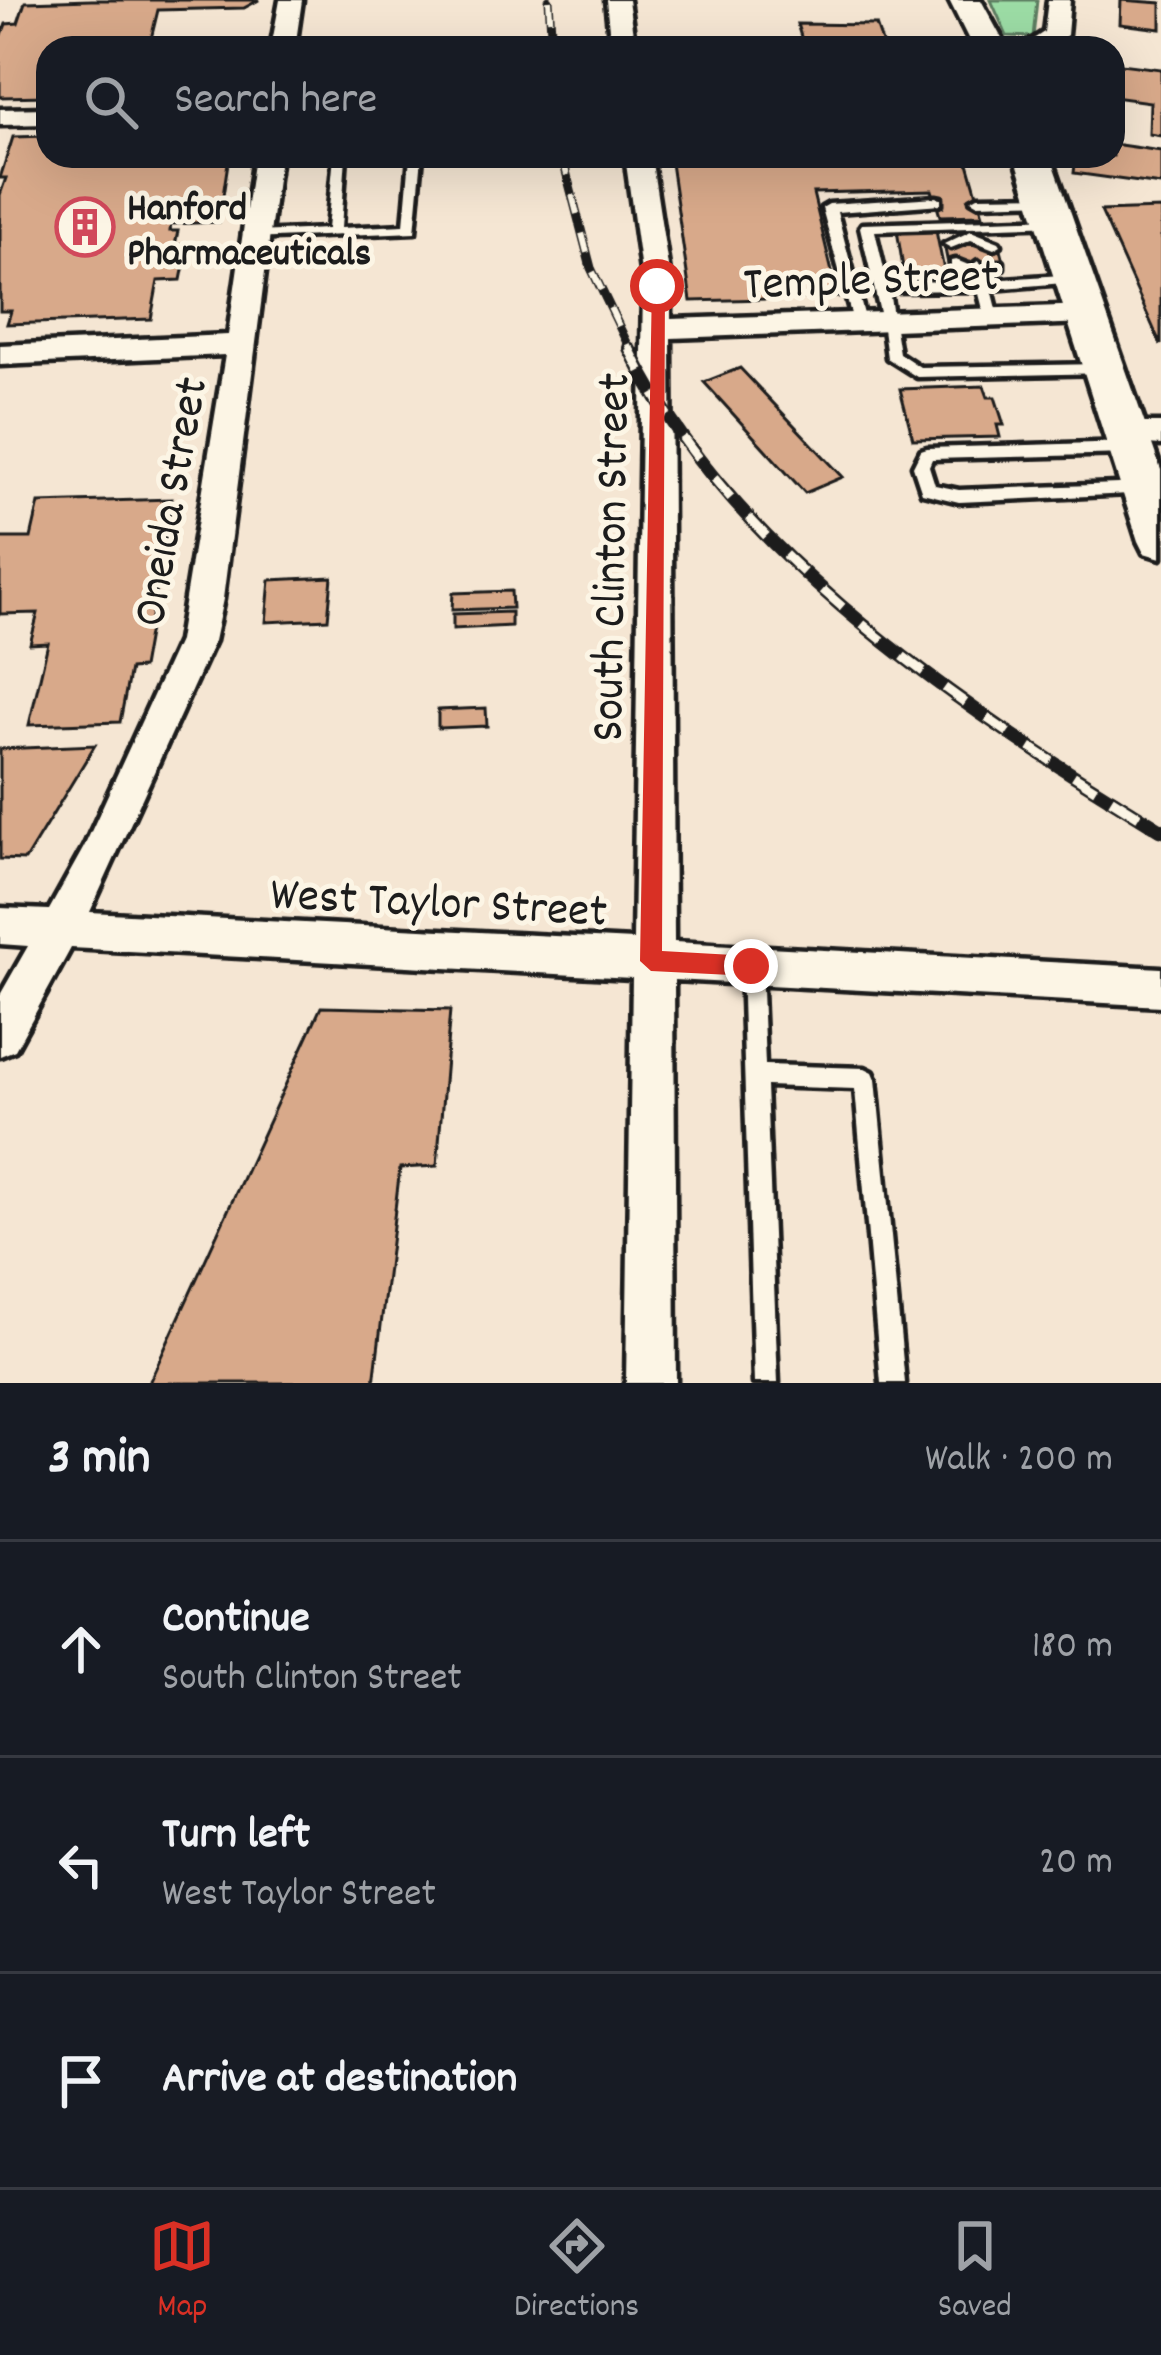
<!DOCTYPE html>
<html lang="en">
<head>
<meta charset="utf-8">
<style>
  body { margin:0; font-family:Dekko,sans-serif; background:#20242c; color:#f1f3f6 }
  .stop { position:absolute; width:36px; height:36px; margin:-27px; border:9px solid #d93025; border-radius:50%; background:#fff }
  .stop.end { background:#d93025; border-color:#fff; box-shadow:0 3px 12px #0008 }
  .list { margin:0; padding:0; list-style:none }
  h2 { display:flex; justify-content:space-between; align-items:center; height:156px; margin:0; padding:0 48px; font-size:51px }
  h2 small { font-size:39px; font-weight:400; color:#9ea1a6 }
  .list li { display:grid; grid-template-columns:78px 1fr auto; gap:36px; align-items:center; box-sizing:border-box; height:216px; padding:0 48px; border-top:3px solid #363941 }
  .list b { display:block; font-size:45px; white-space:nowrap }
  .list p { margin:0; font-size:39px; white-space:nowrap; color:#9ea1a6 }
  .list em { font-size:39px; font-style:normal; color:#9ea1a6 }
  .icon { flex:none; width:66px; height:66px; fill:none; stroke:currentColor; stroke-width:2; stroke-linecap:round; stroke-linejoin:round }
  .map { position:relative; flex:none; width:1161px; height:1383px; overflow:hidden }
  .search { position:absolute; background:#171b24; box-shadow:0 12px 48px #0002; left:36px; right:36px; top:36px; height:132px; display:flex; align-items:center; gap:30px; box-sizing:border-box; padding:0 42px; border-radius:36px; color:#9ea1a6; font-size:45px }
  .sheet { height:804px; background:#171b24 }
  nav { display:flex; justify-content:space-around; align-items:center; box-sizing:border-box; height:168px; border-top:3px solid #363941; background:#171b24; font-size:33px; color:#9ea1a6 }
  nav a { display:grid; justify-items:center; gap:6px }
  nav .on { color:#d93025 }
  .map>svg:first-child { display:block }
  .green { fill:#9cdca5; stroke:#5c7c60; stroke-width:3 }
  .building { fill:#d8a98a; stroke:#1c1c1c; stroke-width:3 }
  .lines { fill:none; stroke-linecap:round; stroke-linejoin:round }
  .lane-casing { stroke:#1c1c1c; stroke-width:9 }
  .street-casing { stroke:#1c1c1c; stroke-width:9 }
  .secondary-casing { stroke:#1c1c1c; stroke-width:9 }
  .lane { fill:#fcf5e5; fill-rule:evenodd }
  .street { fill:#fcf5e5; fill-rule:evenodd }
  .secondary { fill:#fcf5e5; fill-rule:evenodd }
  .rail-far2-casing { stroke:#1c1c1c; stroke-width:9 }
  .rail-far1-casing { stroke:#1c1c1c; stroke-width:14 }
  .rail-casing { stroke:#1c1c1c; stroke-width:15 }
  .rail-far2 { stroke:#fcf5e5; stroke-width:6; stroke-dasharray:20; stroke-linecap:butt }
  .rail-far1 { stroke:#fcf5e5; stroke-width:9; stroke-dasharray:26; stroke-linecap:butt }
  .rail { stroke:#fcf5e5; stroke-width:10; stroke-dasharray:33; stroke-linecap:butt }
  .route { fill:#d93025 }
  .labels { text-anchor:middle; stroke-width:10; stroke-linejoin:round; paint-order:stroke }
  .far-poi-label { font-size:39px; font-weight:bold; fill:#1c1c1c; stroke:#fcf5e5; text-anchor:start }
  .street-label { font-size:48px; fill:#1c1c1c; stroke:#fcf5e5 }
</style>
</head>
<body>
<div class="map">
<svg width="1161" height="1383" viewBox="0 0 1161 1383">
  <rect width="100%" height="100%" fill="#f5e6d3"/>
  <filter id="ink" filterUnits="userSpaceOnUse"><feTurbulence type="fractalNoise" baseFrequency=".00833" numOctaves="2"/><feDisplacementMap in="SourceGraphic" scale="24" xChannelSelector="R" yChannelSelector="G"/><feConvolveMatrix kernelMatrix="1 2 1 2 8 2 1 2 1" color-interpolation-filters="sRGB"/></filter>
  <g filter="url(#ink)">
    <path class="green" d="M991 0H1037L1033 37 1007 36Z"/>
    <path class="building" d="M91 0H259L244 8 158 10 150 43 246 41 245 48H48V96L0 97V40L6 24 18 23 25 2Z
      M1121 0 1161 3V29L1120 24Z
      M797 24 876 25 884 48H790L802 40Z
      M1113 63 1161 69V136L1149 134 1150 102 1113 97Z
      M48 136V156H229L219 222 171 224 170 231H178L175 245H188L181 280 158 281 151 319 7 324 11 311H0V195L6 178H0L13 137Z
      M1113 144 1161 151V185L1074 173 1076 156H1113Z
      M670 156H966L983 215 940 216 932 190 813 193 838 297 691 301Z
      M1161 209V345L1101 211Z
      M897 230 936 231 945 275 904 274Z
      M944 244 1000 245 1005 265 948 264Z
      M740 368 843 477 805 493 704 382Z
      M984 386 988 397H995L1004 425H997L1000 437 913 439 900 389Z
      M172 499 142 668 130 669 120 722 29 725 48 643 30 644 38 613 0 614V538H31L39 503Z
      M332 577 328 619 266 622 270 580Z
      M511 591 512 608 452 610 453 593Z
      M511 612V626L453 629V614Z
      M486 708 487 726 438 728V710Z
      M95 745 25 860 0 859V749Z
      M321 1007 450 1010 437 1166 400 1168 374 1383H149Z"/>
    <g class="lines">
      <defs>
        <path id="lane" d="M334 156H346L341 228 404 225 410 156H422L415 232 251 239 249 236 256 232 327 229Z
          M1048 195 1053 196V202L978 204 971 200 978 196Z
          M936 197 941 198V204L837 212 866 322 864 325H854L822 208 829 204Z
          M1056 218 1061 219V225L875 231 887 282 976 281 951 267V261L956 260 971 266 978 261 986 267 993 262H1003V268L989 277 990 280 1076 274 1083 278 1076 282 992 289 999 317 992 322 985 317 978 290 889 291 899 353 920 367 1103 364 1108 365V373L917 377 887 358 882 321 860 227 862 224Z
          M971 231 999 242 1001 245 994 249 971 240 951 248 944 244Z
          M1128 442 1136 448 1128 454 932 459 929 466 935 485 959 490 1145 483 1153 489 1151 493 959 502 922 493 913 466 921 450 927 448Z
          M751 956 758 959 761 966 765 1065 865 1068 873 1072 876 1079 905 1383H881L855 1089 766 1086 778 1383H754L741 966 744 959Z"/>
        <path id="street" d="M280 0H302L295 48H271Z
          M606 0H628L635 48H611Z
          M1048 0H1070L1067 35 1049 48H1020L1044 32Z
          M48 108V124L0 125V109Z
          M254 156H280L223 599 214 641 90 912 633 940 643 286 625 156H651L671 286V319L1089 305 1103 314 1089 323 671 338 674 942 1161 968V1006L674 980 676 1383H626L632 978 71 948 15 1050 0 1056V995L28 946 0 944V908L49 910 84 847 178 641 225 355 0 365V345L228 335Z
          M1129 423H1161V445L1118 442 1113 434 1118 426Z"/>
        <path id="secondary" d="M949 0H981L1007 48H973Z
          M1015 156H1051L1161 470V558L1144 553 1138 541Z"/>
      </defs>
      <use href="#lane" class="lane-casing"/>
      <use href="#street" class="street-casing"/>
      <use href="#secondary" class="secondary-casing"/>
      <use href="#lane" class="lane"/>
      <use href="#street" class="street"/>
      <use href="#secondary" class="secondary"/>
      <defs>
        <path id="rail-far2" d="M549 0 552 48
          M562 156 591 268 631 351"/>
        <path id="rail-far1" d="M629 348C720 538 942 695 1116 802"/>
        <path id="rail" d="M1111 799 1161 830"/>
      </defs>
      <use href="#rail-far2" class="rail-far2-casing"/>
      <use href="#rail-far1" class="rail-far1-casing"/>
      <use href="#rail" class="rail-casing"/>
      <use href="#rail-far2" class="rail-far2"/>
      <use href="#rail-far1" class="rail-far1"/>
      <use href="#rail" class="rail"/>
    </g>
  </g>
  <path class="route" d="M652 283 665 286 662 951 751 956 762 966 751 976 651 971 640 961Z"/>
  <defs>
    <symbol id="building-ring" viewBox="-11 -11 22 22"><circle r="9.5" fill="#fcf5e5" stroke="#d1495b" stroke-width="1.5"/><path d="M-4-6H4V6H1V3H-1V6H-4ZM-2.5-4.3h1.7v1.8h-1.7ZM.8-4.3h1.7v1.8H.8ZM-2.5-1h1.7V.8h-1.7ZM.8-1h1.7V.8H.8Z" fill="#d1495b"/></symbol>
  </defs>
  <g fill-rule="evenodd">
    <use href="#building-ring" x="52" y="194" width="66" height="66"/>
  </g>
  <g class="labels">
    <g class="far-poi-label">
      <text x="127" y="219">Hanford<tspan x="127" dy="45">Pharmaceuticals</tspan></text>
    </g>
    <g class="street-label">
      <text transform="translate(871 276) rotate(-2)" y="17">Temple Street</text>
      <text transform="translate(167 501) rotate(-80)" y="17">Oneida Street</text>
      <text transform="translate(607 557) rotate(-89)" y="17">South Clinton Street</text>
      <text transform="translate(439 899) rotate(3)" y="17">West Taylor Street</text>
    </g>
  </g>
</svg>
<div class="stop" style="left:657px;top:286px"></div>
<div class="stop end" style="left:751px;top:966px"></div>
<div class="search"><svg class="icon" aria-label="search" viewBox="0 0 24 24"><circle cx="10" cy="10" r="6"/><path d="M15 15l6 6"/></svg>Search here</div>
</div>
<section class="sheet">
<h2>3 min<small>Walk · 200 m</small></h2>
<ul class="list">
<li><svg class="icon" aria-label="ahead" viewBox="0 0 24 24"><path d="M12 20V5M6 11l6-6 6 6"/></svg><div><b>Continue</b><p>South Clinton Street</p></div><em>180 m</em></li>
<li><svg class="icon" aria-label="left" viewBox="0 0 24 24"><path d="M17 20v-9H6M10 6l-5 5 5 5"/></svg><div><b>Turn left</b><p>West Taylor Street</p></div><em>20 m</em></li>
<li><svg class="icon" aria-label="arrive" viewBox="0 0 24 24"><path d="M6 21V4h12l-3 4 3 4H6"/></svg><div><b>Arrive at destination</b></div></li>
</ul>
</section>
<nav>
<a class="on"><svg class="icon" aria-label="map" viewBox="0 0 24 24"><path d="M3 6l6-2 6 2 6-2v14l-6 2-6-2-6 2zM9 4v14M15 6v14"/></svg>Map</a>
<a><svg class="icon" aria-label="directions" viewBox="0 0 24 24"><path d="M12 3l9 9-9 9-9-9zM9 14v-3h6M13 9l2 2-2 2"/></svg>Directions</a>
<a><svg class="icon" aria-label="saved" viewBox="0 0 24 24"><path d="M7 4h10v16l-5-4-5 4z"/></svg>Saved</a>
</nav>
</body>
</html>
